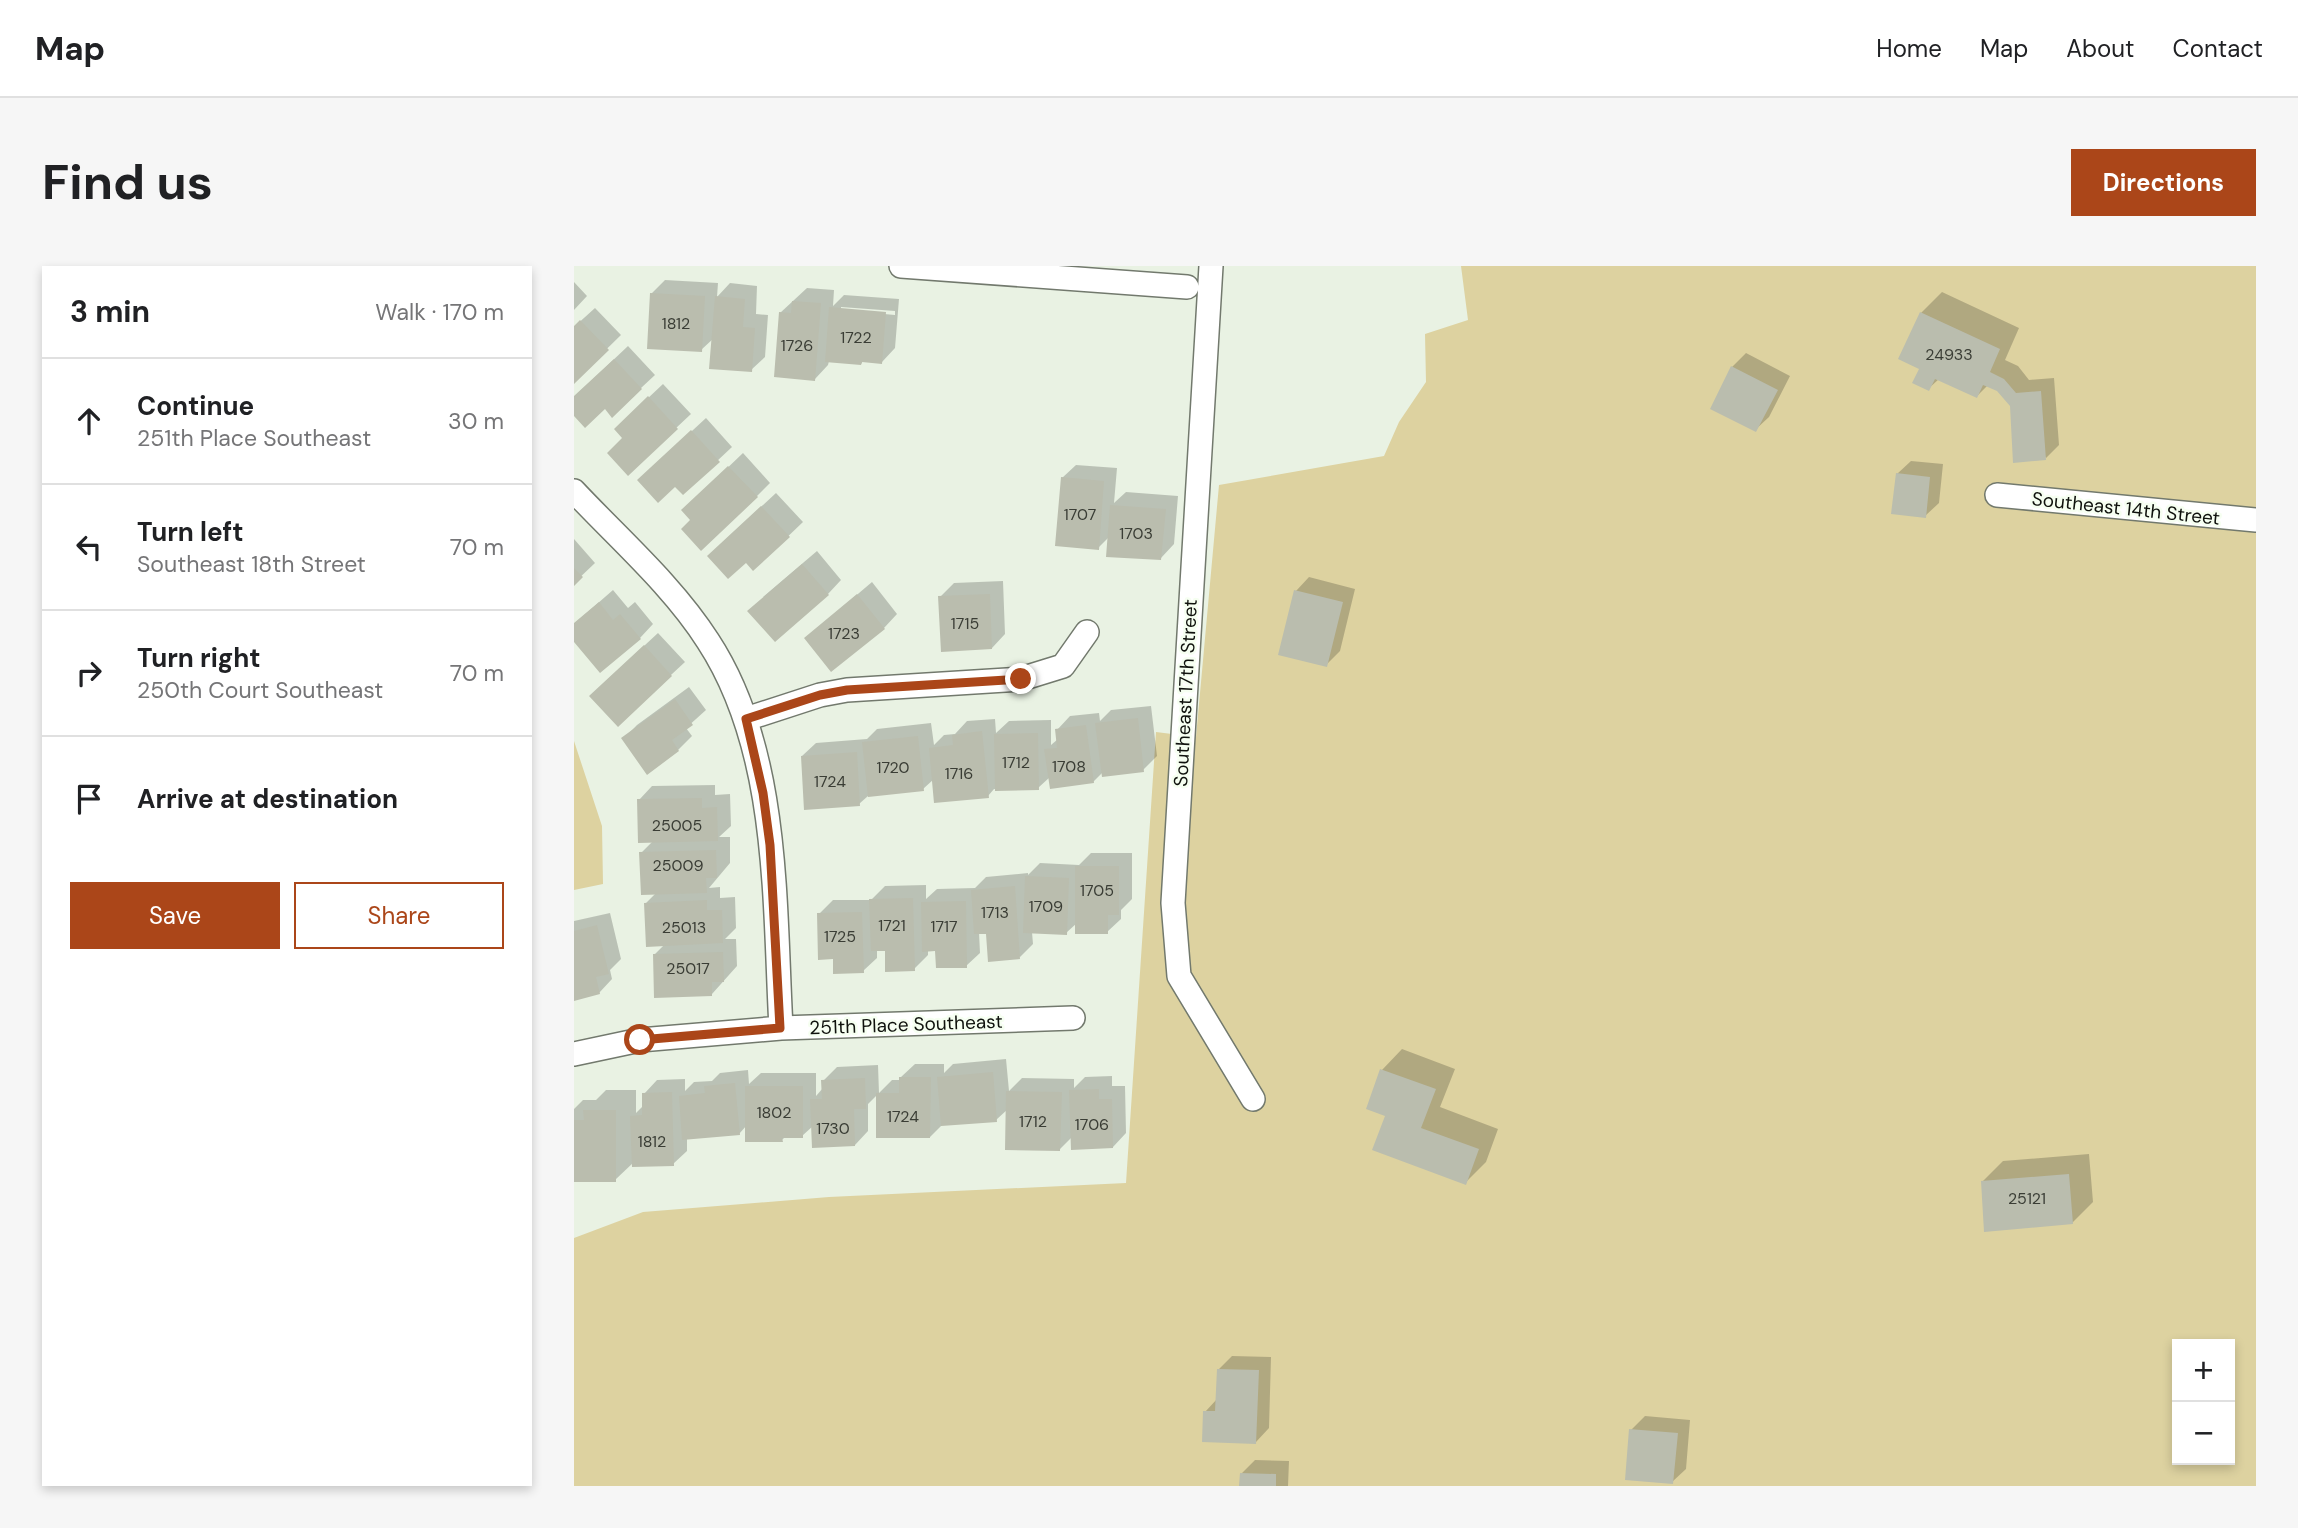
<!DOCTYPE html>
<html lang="en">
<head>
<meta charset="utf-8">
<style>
  body { margin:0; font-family:"DM Sans",sans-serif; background:#f6f6f6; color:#202124 }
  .controls { position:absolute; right:21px; bottom:21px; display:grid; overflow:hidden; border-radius:0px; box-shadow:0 4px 10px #0003 }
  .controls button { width:63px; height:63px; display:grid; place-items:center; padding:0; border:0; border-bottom:2px solid #e0e0e0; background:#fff; color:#202124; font:35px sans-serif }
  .stop { position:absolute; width:21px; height:21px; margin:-16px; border:5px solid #ab4619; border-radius:50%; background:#fff }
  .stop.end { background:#ab4619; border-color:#fff; box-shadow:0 2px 7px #0008 }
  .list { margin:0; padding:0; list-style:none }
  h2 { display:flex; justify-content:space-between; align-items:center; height:91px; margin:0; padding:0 28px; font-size:30px }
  h2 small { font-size:23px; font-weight:400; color:#757577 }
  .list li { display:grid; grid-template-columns:46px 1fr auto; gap:21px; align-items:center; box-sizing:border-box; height:126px; padding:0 28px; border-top:2px solid #e0e0e0 }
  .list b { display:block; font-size:26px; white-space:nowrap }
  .list p { margin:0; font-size:23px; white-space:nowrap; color:#757577 }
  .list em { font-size:23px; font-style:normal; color:#757577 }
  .actions { display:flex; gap:14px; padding:21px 28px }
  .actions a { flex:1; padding:16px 0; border:2px solid #ab4619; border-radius:0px; text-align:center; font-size:24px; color:#ab4619 }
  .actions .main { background:#ab4619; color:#fff }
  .icon { flex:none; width:38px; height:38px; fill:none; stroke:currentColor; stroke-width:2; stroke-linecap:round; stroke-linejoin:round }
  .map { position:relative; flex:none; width:1682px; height:1220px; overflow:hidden; border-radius:0px }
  header { display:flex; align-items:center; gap:42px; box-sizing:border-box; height:98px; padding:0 35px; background:#fff; border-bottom:2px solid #e0e0e0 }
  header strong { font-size:33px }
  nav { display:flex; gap:38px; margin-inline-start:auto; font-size:24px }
  .intro { display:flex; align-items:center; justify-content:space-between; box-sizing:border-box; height:168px; padding:0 42px }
  h1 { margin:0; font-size:49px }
  .button { padding:18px 32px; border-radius:0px; background:#ab4619; color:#fff; font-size:24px; font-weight:700 }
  main { display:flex; gap:42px; padding:0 42px }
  aside { flex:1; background:#fff; border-radius:0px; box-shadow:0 4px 10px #0003 }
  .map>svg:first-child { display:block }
  .green { fill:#ddd2a0; fill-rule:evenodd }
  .shadow { fill:#0003; fill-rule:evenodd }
  .building { fill:#babdae }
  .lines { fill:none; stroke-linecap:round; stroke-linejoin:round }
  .street-casing { stroke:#72796d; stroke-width:26 }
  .street { stroke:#fff; stroke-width:23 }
  .route { stroke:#ab4619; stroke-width:9 }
  .labels { text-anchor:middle; stroke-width:5; stroke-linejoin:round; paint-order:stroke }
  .number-label { font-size:16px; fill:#3a3d35 }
  .street-label { font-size:19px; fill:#0f120d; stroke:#f6fff1 }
</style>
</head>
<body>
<header>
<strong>Map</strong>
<nav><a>Home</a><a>Map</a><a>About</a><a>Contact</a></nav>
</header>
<div class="intro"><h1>Find us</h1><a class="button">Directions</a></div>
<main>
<aside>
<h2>3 min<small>Walk · 170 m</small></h2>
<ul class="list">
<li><svg class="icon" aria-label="ahead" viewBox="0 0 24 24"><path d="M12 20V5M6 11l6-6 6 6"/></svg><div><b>Continue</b><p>251th Place Southeast</p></div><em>30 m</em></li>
<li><svg class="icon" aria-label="left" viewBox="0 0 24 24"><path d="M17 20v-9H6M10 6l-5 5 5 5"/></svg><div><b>Turn left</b><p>Southeast 18th Street</p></div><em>70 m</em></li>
<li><svg class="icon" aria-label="right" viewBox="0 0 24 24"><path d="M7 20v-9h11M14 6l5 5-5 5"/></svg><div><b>Turn right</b><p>250th Court Southeast</p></div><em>70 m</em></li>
<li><svg class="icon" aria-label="arrive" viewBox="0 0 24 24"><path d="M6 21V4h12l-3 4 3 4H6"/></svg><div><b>Arrive at destination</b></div></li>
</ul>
<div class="actions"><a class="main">Save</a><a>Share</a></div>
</aside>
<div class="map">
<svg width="1682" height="1220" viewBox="0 0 1682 1220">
  <rect width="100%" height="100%" fill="#e9f2e3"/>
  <path class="green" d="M887 0H1682V1220H0V972L69 946 255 931 552 917 582 466 622 471 645 219 810 190 825 156 852 116 851 68 894 54ZM1603 1078H1656V1194H1603Z
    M0 475 28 560 29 618 0 624Z"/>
  <path class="shadow" d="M91 14 144 17 143 31 156 17 183 20 182 48 194 49 191 91 177 104 140 72 127 84 77 28Z
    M0 16 13 30 0 44Z
    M233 22 260 24 259 40 270 29 325 33 321 82 308 96 289 95 287 98 255 95 254 99 241 113 206 47ZM267 41 321 45V49L267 44Z
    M1368 26 1445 62 1431 94 1444 100 1455 114 1480 112 1485 179 1472 192 1438 139 1424 124 1414 119 1403 130 1365 113 1354 123 1347 102V47Z
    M21 42 47 69 0 115V61Z
    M54 80 81 109 67 122 31 141 0 147V131Z
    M1172 87 1216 110 1195 151 1181 164 1158 101Z
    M89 118 117 148 54 207 50 172 56 149Z
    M132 152 158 181 109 227 79 201Z
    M169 187 196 217 183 230 119 254 123 231Z
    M1337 195 1369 198 1365 237 1351 250 1323 208Z
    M502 199 543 202 540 237 552 226 604 230 600 278 587 292 535 271 524 282 488 212Z
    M202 227 229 256 180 303 149 276Z
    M0 273 21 297 0 317Z
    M243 285 267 314 254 328 189 331Z
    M735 311 781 323 766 385 752 399 722 325Z
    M429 315 431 368 418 382 366 331 380 317Z
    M298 316 323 348 310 362 257 404 232 372Z
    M39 324 54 342 61 336 79 358 66 372 0 373V358Z
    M84 367 111 396 44 458 31 416Z
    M115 421 132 444 112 462 118 470 104 484 50 472 63 459Z
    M577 440 583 490 569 504 529 506 519 516 476 511 464 522 420 523 414 530 360 513 349 523 294 530 285 538 228 490 242 477 293 473 303 463 357 457 360 479 370 469 381 468 393 455 421 453 422 467 435 455 477 454V479L484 473 483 464 496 450 525 447 526 455 537 444Z
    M141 519V529L156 528 157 560 145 571H156V597L135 622 146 621V632L161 631 162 662 151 673H162L163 700 138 728 81 688 91 678 72 637 83 626 67 587 79 575 65 534 78 520Z
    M517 587H558V633L547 644V653L533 666 503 657 492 667 458 666 459 678 446 691 414 666H405L406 687 392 700 363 684H354V689L340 703 312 683H303V692L289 705 260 691 245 648 259 634H297L311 620 352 619V633L363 623 401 622 412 611 454 607V609L466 597 505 599Z
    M36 647 47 693 36 704 38 713 25 727 0 733V655Z
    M828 783 881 803 866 841 924 863 912 896 891 917 813 849 808 804Z
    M432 793 435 825 448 812 500 813V822L511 811 538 810V820H551L552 867 539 881 499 870 486 883 434 843 422 854 368 859 356 871 304 828 294 838V865L281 879 239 860 228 870H212L208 874 173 859 165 868 113 872V885L99 898 60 896 41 914 0 915V843L9 834H22L32 824H62V847L70 839V828L83 814 111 813V825L120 816 138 815 146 807 174 804 175 818 187 807H242V830L249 822V815L263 801 304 799 305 827 318 814H327V811L341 798H370V807L379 798Z
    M1515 888 1519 936 1498 957 1409 915 1429 895Z
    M658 1090 697 1091 695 1162 682 1176 631 1146 643 1133 644 1104Z
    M1071 1150 1116 1154 1112 1203 1098 1216 1057 1164Z
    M681 1194 715 1195 714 1220H667V1208Z"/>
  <path class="building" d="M76 27 131 30 128 86 73 83Z
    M141 30 171 33 169 61 181 62 178 106 135 103Z
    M218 35 247 37 241 115 200 111 205 46 217 47Z
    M255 41 312 46 308 98 288 96 287 99 251 96Z
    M1346 46 1426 83 1416 106 1430 113 1442 127 1467 125 1472 194 1439 197 1436 140 1423 125 1409 119 1403 132 1361 113 1355 125 1338 117 1345 103 1324 93Z
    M6 54 35 84 0 118V60Z
    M40 93 68 123 38 152 31 143 11 162 0 150V130Z
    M1157 100 1204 124 1182 166 1136 143Z
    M74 130 104 163 54 210 33 187 48 172 40 163Z
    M117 164 146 196 109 229 101 221 84 237 63 214Z
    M154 200 184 231 127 285 107 263 116 254 107 244Z
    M1322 207 1356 211 1352 252 1317 248Z
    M487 211 530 215 525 284 481 280Z
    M536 239 592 243 587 294 532 291Z
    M187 240 216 271 179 305 172 297 154 313 133 290Z
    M228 298 255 329 201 376 173 345Z
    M0 302 9 311 0 320Z
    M720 324 769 336 753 401 704 389Z
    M283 328 311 363 257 406 230 372Z
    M416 328 418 383 367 386 364 330Z
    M25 336 39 354 46 348 67 373 26 407 0 376V357Z
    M70 379 98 410 44 461 15 430Z
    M101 433 119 459 98 474 105 485 73 509 47 472Z
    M564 452 570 506 528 511 521 457Z
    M512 459 520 517 476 523 470 483 483 482 481 463Z
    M408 465 415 532 360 537 355 482 379 479 378 469Z
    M464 467 465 524 421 525 420 468Z
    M344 470 350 525 294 531 288 476Z
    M283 486 286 540 230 544 227 490Z
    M128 532V542L143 541 144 575 64 577 63 533Z
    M142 584 143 612H132L133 627 67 629 65 586Z
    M501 600H545V649H534V668H501Z
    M451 610 495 612 493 669 449 667Z
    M441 620 446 693 414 696 412 668H400L397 624Z
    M339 632 341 705 311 706V685H297L295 633Z
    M133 634V644H148L149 677 72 681 70 637Z
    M392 635 393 702H362L361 685 348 686 347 636Z
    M288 646 290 707 259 708V693L244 694 243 647Z
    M23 659 35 708 22 711 26 728 0 735V665Z
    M149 686 150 716H138V730L80 732 79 688Z
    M806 803 862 823 847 862 905 883 892 919 798 884 811 850 792 843Z
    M419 806 423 856 367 860 363 811Z
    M325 811H357L356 872H302V827H325Z
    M291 812 292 843H280L281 880 238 882 236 833H248L247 814Z
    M161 817 166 869 108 874 105 830 131 827 130 820Z
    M171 820H229V872H208L209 876H171Z
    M525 823V833H538L539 882 497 884 495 824Z
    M432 825 488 826 486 885 431 884Z
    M98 826 100 900 58 901 56 850 68 849V827Z
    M9 844H42V916H0V854H10Z
    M1495 908 1499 958 1410 966 1407 915Z
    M643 1103 685 1104 682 1178 628 1176 629 1145H641Z
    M1055 1163 1104 1167 1099 1218 1051 1214Z
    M666 1207 702 1208V1220H665Z"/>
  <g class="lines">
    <defs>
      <path id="street" d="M327 0 613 21
        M637 0 599 637 605 710 679 833
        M0 225C45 273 99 320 134 375 206 485 200 636 207 762
        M1423 229 1682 254
        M172 453 246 429 273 424 447 413 489 400 513 366
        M0 788 66 774 207 762 499 752"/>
    </defs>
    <use href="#street" class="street-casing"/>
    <use href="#street" class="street"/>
  </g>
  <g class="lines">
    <path class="route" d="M66 774 206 762 196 579 189 527 172 453 246 429 273 424 447 413"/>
  </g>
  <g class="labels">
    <g class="number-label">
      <text x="102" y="63">1812</text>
      <text x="282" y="77">1722</text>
      <text x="223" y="85">1726</text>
      <text x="1375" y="94">24933</text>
      <text x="506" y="254">1707</text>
      <text x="562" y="273">1703</text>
      <text x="391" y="363">1715</text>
      <text x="270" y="373">1723</text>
      <text x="442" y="502">1712</text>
      <text x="495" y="506">1708</text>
      <text x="319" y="507">1720</text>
      <text x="385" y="513">1716</text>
      <text x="256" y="521">1724</text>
      <text x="103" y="565">25005</text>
      <text x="104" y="605">25009</text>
      <text x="523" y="630">1705</text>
      <text x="472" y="646">1709</text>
      <text x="421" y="652">1713</text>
      <text x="318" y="665">1721</text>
      <text x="370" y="666">1717</text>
      <text x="110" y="667">25013</text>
      <text x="266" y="676">1725</text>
      <text x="114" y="708">25017</text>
      <text x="200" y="852">1802</text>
      <text x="329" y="856">1724</text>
      <text x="459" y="861">1712</text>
      <text x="518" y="864">1706</text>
      <text x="259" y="868">1730</text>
      <text x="78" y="881">1812</text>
      <text x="1453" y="938">25121</text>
    </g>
    <g class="street-label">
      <text transform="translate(1552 242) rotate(6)" y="7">Southeast 14th Street</text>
      <text transform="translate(611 427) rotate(-87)" y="7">Southeast 17th Street</text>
      <text transform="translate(332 758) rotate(-2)" y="7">251th Place Southeast</text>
    </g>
  </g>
</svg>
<div class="controls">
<button>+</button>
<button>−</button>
</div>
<div class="stop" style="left:66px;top:774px"></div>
<div class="stop end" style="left:447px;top:413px"></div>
</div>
</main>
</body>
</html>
